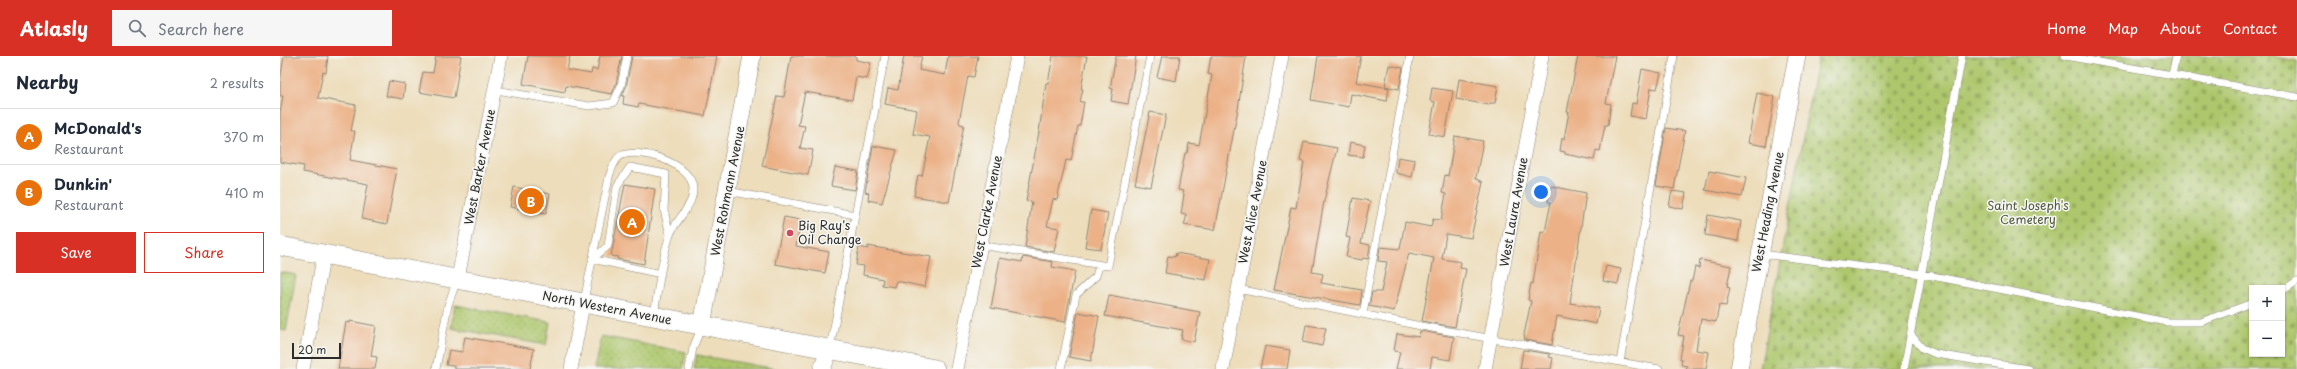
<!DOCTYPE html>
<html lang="en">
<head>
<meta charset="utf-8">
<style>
  body { margin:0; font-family:"Playpen Sans",sans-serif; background:#f6f6f7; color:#1f2937 }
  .controls { position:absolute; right:12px; bottom:12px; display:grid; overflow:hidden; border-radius:0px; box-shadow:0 1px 3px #0004 }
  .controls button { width:36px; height:36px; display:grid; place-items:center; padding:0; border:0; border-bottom:1px solid #e0e1e3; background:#fff; color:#1f2937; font:20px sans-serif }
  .scale { position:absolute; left:12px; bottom:10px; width:49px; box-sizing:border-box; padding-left:4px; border:2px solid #2b2b2b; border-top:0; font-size:11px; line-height:14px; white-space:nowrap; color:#2b2b2b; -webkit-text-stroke:3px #f6f6f2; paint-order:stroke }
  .you { position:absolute; left:1261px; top:136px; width:14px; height:14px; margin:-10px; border:3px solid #fff; border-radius:50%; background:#1a73e8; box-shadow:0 0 0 6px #1a73e833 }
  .badge { display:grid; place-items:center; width:26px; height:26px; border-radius:50%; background:#d93025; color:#fff; font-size:13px; font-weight:700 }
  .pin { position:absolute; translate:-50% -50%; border:2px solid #fff; box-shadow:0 1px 4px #0006 }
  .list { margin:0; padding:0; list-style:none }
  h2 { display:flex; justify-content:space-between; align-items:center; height:52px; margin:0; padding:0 16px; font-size:17px }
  h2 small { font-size:13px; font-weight:400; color:#747a83 }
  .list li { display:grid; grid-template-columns:26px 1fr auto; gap:12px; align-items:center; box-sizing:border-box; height:56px; padding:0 16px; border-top:1px solid #e0e1e3 }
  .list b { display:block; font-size:15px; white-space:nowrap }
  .list p { margin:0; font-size:13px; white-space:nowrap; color:#747a83 }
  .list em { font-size:13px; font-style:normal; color:#747a83 }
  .actions { display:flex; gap:8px; padding:12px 16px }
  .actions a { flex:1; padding:9px 0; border:1px solid #d93025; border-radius:0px; text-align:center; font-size:14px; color:#d93025 }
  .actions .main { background:#d93025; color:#fff }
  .icon { flex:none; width:22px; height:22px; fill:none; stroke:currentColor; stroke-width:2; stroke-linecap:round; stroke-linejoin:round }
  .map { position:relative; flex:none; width:2017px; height:313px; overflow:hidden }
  header { display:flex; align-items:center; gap:24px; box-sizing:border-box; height:56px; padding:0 20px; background:#d93025; color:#fff }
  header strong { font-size:19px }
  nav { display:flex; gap:22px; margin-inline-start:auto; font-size:14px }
  .search { width:280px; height:36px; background:#f6f6f7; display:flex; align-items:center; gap:10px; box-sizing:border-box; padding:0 14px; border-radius:0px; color:#747a83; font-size:15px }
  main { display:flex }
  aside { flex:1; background:#fff }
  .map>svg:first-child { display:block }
  .cemetery { fill:url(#cemetery-stones); stroke:#6c794c; fill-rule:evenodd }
  .park { fill:url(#park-dots); stroke:#6c794c }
  .building { fill:#ecb186 }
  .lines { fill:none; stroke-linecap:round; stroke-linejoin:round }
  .service-casing { stroke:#8c8473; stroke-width:8 }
  .minor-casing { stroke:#8c8473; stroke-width:14 }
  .tertiary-casing { stroke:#8c8473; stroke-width:18 }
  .secondary-casing { stroke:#8c8473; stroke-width:20 }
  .service { stroke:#fff; stroke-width:7 }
  .minor { stroke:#fff; stroke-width:13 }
  .tertiary { stroke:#fff; stroke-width:17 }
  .secondary { stroke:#fff; stroke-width:19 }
  .poi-dot { fill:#d1495b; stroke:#f6f6f2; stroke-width:1.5 }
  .labels { text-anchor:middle; stroke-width:3; stroke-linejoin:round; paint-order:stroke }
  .street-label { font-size:12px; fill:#2b2b2b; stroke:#f6f6f2 }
  .park-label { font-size:12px; fill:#525a3f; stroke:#f6f6f2 }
  .poi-label { font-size:12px; fill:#2b2b2b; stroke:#f6f6f2; text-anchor:start }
</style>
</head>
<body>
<header>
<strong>Atlasly</strong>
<div class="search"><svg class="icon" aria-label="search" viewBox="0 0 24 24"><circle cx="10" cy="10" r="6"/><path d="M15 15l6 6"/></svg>Search here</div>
<nav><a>Home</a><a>Map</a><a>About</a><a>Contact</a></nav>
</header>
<main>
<aside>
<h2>Nearby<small>2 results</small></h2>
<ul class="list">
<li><span class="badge" style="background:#e8710a">A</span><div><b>McDonald's</b><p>Restaurant</p></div><em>370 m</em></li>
<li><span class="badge" style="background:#e8710a">B</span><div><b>Dunkin'</b><p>Restaurant</p></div><em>410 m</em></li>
</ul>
<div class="actions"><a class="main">Save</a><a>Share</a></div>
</aside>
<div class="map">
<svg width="2017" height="313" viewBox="0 0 2017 313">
  <defs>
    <pattern id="cemetery-stones" width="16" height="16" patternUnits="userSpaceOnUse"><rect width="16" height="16" fill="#aec76d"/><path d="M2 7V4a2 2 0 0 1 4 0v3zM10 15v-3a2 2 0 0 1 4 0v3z" fill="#96ab5f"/></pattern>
    <pattern id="park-dots" width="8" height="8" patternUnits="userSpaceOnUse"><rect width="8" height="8" fill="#aec76d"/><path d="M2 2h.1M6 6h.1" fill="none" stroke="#96ab5f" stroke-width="1.8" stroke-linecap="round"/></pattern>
  </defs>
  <rect width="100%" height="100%" fill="#f6f6f2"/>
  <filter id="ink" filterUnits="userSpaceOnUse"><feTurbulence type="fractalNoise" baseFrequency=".025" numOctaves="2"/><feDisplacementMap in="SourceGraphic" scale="8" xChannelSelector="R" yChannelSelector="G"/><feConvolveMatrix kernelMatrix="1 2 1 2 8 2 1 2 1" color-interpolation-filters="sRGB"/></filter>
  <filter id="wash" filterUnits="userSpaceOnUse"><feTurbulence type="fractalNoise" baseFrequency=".012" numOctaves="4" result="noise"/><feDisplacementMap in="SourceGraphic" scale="16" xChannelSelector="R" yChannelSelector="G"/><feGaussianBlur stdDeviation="0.9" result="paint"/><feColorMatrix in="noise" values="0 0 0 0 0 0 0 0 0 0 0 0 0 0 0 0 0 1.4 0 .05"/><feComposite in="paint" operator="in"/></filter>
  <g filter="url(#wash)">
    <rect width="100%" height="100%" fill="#edddbb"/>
    <path class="cemetery" d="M1538 0H1991L2017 5V313H1480ZM1972 232H2002V298H1972Z"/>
    <path class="park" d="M0 216 16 219 6 275 0 274Z
      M175 249 270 266 266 289 171 272Z
      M321 280 406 296 403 313H314Z
      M417 299 497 313H414Z"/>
    <g id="blocks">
      <path class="building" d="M4 0H48L46 17 43 16 38 42 76 49 71 75H75L70 104 117 113 107 168 82 163 88 128 23 116 24 110 0 106V57L3 40H0V25Z
        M156 0H181L174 42 139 36 143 16 153 17Z
        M248 0H290L287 14 311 18 312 13 317 14 320 0H342L336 28 332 38 286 30 285 36 243 28Z
        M352 0H437L425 60 359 48 358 51 343 48 344 40H342L346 31Z
        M511 0H576V4L591 7 587 23 576 21 572 44 525 36 518 69 525 70 520 92 533 94 528 119 482 110 497 40 504 41Z
        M624 0H642L639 14 665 19 668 0H698L694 21 688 20 679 66 680 68 684 69 669 146 634 140 638 119 642 120 650 81 633 78 637 54 605 48 608 32 618 34Z
        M773 0H807L801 33H803L800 46H804L800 70H798L791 105 786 104 777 144 773 143 767 170 779 172 774 196 745 191 752 146 746 145 759 76 766 27H768Z
        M836 0H856L848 48 831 45 833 33 830 32Z
        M882 0H900L896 25 877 21Z
        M931 0H966L958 53 935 174 904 169 907 159 901 158 904 138 902 137 903 135 898 134 905 97H907L909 87 919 89 932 19 928 18Z
        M1038 0H1081L1076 26 1109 32 1107 45 1071 38 1069 51 1031 44Z
        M1298 0H1335L1326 47 1331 48 1328 69H1325L1320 95 1316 94 1314 104 1285 98V96L1280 95 1282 82 1284 83 1289 56H1287Z
        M1109 9 1123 12 1119 33 1105 30Z
        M1362 13 1381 17 1377 33 1371 32 1366 63 1350 60 1352 47 1356 48Z
        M1179 23 1218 30 1215 47H1210L1209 49 1176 43Z
        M109 25 125 28 123 43 106 40Z
        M1152 32 1173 35 1165 81 1149 78 1155 46 1150 45Z
        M1477 37 1495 41 1486 90 1468 87Z
        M870 56 886 59 871 131 855 128Z
        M1386 72 1405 75 1394 133 1376 130Z
        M1175 80 1203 85 1196 122 1203 126 1191 182 1166 178 1162 203 1181 206 1180 212 1186 213 1175 271 1142 265 1154 202 1129 197 1114 255 1089 250 1092 236H1101L1107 206 1098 205 1100 191 1120 193 1125 166 1151 171 1153 163 1161 164 1166 138 1162 137 1165 119 1168 120Z
        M1024 86 1057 92 1044 145 1032 216 1043 218 1041 227 1082 234 1080 249 994 234 1011 151 1016 152 1024 106 1020 105Z
        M1070 86 1085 89 1083 101 1068 99Z
        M593 90 617 94 602 147 588 144 589 137 585 136Z
        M1118 101 1135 104 1132 121 1116 117Z
        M555 111 578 115 575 134 551 130Z
        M1429 115 1466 122 1462 141 1425 134Z
        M345 128 375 133 364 208 337 203 338 201 331 200Z
        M1271 130 1306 137 1290 247 1319 252 1316 268 1277 260 1272 289 1245 284 1244 279 1251 245 1248 244 1251 227 1253 228 1261 175 1265 176 1271 146H1268Z
        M234 131 270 138 266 158 230 151Z
        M1392 135 1406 137 1403 153 1389 150Z
        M1073 142 1090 145 1081 187 1090 189 1088 203 1083 202 1082 204 1066 201 1070 182 1066 181Z
        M811 154 828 157 821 193 805 191Z
        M1428 159 1461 165 1458 185 1425 179Z
        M504 161 521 164 516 190 549 196 545 217 495 208Z
        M588 190 651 201 645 231 616 225 614 231 602 229 603 223 583 219 584 210 576 209 579 191 588 193Z
        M896 197 930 203 926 224 885 217 888 200 895 201Z
        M743 201 773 206 772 211 795 215 785 266 711 252 720 202 742 206Z
        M1420 204 1451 210 1447 231 1450 232 1446 250 1439 249 1436 266 1421 263 1416 294 1429 296 1426 313H1406L1407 310 1401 309 1402 303H1400L1404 280 1398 279 1410 225H1412L1415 211 1419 212Z
        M1326 210 1341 213 1338 228 1323 225Z
        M829 239 920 256 914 286 901 283 903 274 825 260Z
        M798 256 819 260 811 305 789 301Z
        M70 265 96 270 91 300 97 301 95 313H58L66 266 70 267Z
        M1026 269 1046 272 1042 290 1023 286Z
        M1140 275 1174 281 1170 304 1152 301 1150 313H1116L1120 296 1114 295 1117 278 1139 281Z
        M185 281 254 293 250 313H174V310L166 309 169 294 182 296Z
        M985 290 1010 294 1007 313H980Z
        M1243 294 1270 298 1269 301 1273 302 1271 313H1240Z"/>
    </g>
  </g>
  <g filter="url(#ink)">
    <use href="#blocks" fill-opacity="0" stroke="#8c8473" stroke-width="1"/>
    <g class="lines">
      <defs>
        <path id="service" d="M1785 0 2017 41
          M1892 19 1896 0
          M216 34 309 50 333 47 341 30 347 0
          M448 135 575 159
          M700 189 828 210 870 0
          M1481 198 1642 218 1887 266H1921L1972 247
          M312 203 328 190 337 130 350 111 386 118 384 154 390 179
          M312 203 381 218
          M958 233 1141 270 1379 313
          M2002 235 2017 225
          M304 245 329 121C331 115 334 104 340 100 360 91 405 106 412 127 418 147 396 162 390 179 381 204 378 234 374 260
          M1083 258 1130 0
          M1631 279 1642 292 1656 298 1748 313
          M550 293 605 0
          M1340 306 1394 0
          M156 313 168 249 177 224
          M409 313 413 292 422 270
          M781 313 796 239 816 220 819 210
          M1624 313 1682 0"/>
        <path id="minor" d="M178 222 221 0
          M23 313 44 197
          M291 313 303 248
          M677 313 737 0
          M943 313 1002 0
          M1205 313 1262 0"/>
        <path id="tertiary" d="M422 269 472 0
          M542 313 549 294
          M1459 313 1517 0"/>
        <path id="secondary" d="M0 190 655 313"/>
      </defs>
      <use href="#service" class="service-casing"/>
      <use href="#minor" class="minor-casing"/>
      <use href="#tertiary" class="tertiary-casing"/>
      <use href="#secondary" class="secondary-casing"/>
      <use href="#service" class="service"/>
      <use href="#minor" class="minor"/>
      <use href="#tertiary" class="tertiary"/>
      <use href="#secondary" class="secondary"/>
    </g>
  </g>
  <circle class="poi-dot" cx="510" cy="177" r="4"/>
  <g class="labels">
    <g class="street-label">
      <text transform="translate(200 111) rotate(-79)" y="4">West Barker Avenue</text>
      <text transform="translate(448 135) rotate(-79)" y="4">West Rohmann Avenue</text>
      <text transform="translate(707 156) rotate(-79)" y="4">West Clarke Avenue</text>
      <text transform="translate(973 156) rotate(-79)" y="4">West Alice Avenue</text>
      <text transform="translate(1234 156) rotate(-80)" y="4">West Laura Avenue</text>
      <text transform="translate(1488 156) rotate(-79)" y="4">West Heading Avenue</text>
      <text transform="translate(327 252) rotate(11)" y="4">North Western Avenue</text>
    </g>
    <g class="park-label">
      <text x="1748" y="154">Saint Joseph's<tspan x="1748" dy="14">Cemetery</tspan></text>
    </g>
    <g class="poi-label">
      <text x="518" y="174">Big Ray's<tspan x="518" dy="14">Oil Change</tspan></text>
    </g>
  </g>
</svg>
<div class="controls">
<button>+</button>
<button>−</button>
</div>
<div class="scale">20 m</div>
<div class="you"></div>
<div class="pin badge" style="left:352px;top:166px;background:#e8710a">A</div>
<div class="pin badge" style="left:251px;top:145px;background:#e8710a">B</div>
</div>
</main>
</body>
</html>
